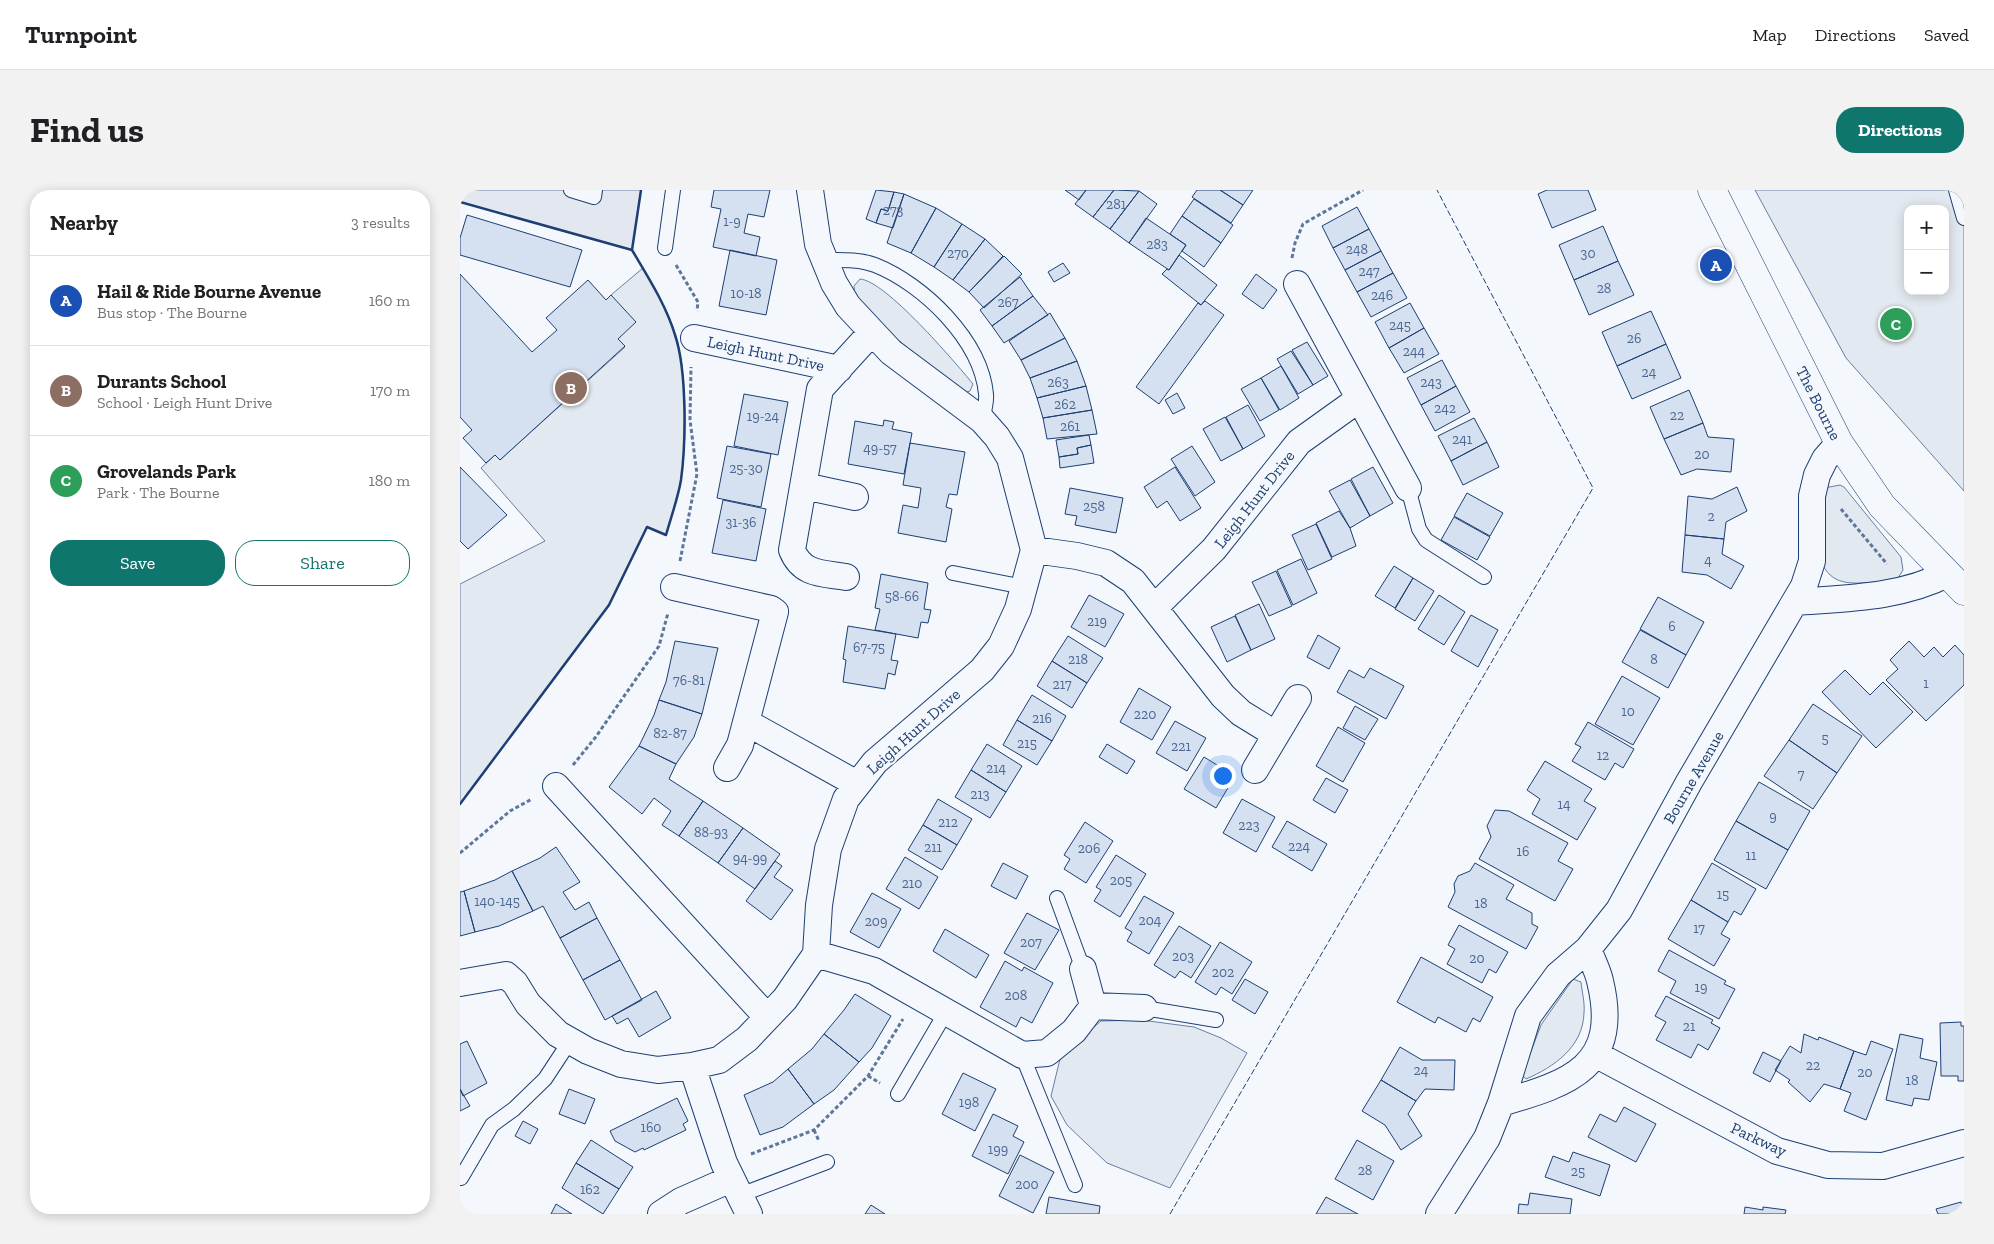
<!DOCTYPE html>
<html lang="en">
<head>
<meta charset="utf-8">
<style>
  body { margin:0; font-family:"Zilla Slab",serif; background:#f2f2f2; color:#202124 }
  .controls { position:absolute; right:15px; top:15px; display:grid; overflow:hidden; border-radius:10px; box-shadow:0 2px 12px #0003 }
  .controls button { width:45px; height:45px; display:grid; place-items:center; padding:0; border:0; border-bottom:1px solid #e0e0e0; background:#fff; color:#202124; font:25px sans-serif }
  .you { position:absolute; left:762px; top:585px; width:18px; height:18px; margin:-12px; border:4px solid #fff; border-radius:50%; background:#1a73e8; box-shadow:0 0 0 8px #1a73e833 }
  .badge { display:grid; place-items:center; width:32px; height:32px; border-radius:50%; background:#0f766e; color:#fff; font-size:16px; font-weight:700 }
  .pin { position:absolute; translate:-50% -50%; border:2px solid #fff; box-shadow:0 1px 5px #0006 }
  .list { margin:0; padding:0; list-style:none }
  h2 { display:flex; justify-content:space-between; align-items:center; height:65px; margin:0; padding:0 20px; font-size:21px }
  h2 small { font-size:16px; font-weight:400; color:#757577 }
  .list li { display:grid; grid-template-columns:32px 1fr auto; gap:15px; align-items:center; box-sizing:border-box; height:90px; padding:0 20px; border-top:1px solid #e0e0e0 }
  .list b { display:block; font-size:19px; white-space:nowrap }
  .list p { margin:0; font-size:16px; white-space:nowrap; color:#757577 }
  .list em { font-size:16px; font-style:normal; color:#757577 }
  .actions { display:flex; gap:10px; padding:15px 20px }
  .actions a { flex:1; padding:11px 0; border:1px solid #0f766e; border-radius:20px; text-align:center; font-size:18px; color:#0f766e }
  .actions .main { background:#0f766e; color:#fff }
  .map { position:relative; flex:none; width:1504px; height:1024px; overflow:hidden; border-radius:20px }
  header { display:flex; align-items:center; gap:30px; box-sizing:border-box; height:70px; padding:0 25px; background:#fff; border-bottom:1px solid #e0e0e0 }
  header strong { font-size:24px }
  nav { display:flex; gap:28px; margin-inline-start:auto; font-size:18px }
  .intro { display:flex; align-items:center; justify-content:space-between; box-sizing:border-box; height:120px; padding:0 30px }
  h1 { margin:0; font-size:35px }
  .button { padding:12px 22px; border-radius:20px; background:#0f766e; color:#fff; font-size:18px; font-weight:700 }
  main { display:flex; gap:30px; padding:0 30px }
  aside { flex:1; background:#fff; border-radius:20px; box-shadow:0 2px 12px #0003 }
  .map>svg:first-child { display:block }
  .green { fill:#e3e9f0; stroke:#687fa3; fill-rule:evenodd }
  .parking { fill:#e3e8f0; stroke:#687fa3 }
  .building { fill:#d5e0f0; stroke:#1d3f73 }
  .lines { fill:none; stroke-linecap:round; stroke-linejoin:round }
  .lane-casing { stroke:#1d3f73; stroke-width:16 }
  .street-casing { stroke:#1d3f73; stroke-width:28 }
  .primary-casing { stroke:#1d3f73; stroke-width:29 }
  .path { stroke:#5e769c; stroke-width:3; stroke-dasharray:4 2.5; stroke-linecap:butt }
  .lane { stroke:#f4f7fb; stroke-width:14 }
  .street { stroke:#f4f7fb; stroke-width:26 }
  .primary { stroke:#f4f7fb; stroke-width:28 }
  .fence { stroke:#1d3f73; stroke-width:1; stroke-dasharray:6 2.5; stroke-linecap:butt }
  .wall { stroke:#1d3f73; stroke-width:2.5 }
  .labels { text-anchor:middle; stroke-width:4; stroke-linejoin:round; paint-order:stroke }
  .number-label { font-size:14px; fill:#4b6792 }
  .street-label { font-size:16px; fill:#1d3f73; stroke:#f4f7fb }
</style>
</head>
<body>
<header>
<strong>Turnpoint</strong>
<nav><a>Map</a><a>Directions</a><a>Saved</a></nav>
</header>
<div class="intro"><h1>Find us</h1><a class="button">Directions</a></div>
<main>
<aside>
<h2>Nearby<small>3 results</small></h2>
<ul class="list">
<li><span class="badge" style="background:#1a4fb4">A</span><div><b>Hail &amp; Ride Bourne Avenue</b><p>Bus stop · The Bourne</p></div><em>160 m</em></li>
<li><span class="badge" style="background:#8d6e63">B</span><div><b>Durants School</b><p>School · Leigh Hunt Drive</p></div><em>170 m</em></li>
<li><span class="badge" style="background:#2e9e5b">C</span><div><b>Grovelands Park</b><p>Park · The Bourne</p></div><em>180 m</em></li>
</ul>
<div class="actions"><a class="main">Save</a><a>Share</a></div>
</aside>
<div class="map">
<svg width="1504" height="1024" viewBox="0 0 1504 1024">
  <rect width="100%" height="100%" fill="#f4f7fb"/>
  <path class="green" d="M1295 0H1504V301L1386 168ZM1448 19H1485V101H1448Z
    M183 78C195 99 209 122 216 146 227 184 227 251 221 290 218 308 211 327 206 345L187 337 149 415 0 614V394L85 351 21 278 35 265 40 270 165 157 158 149 151 105Z
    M400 89C426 91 494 171 513 194L510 201 505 203 498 200 419 134 395 106 394 96Z
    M1380 295 1384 297 1441 367 1443 380 1438 388C1431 391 1423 391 1415 392 1391 394 1371 396 1361 371L1364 298Z
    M1113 789 1121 792C1122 802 1125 813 1124 823 1123 857 1094 877 1066 889L1062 885 1081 835Z
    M681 830 734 837 761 848 787 863 710 998 647 973 607 935 591 906 600 869 620 849 641 831Z"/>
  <path class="parking" d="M0 0H181L172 60 0 12Z"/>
  <path class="building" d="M254 0H310L304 27 288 24 284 43 300 47 296 66 253 57 261 19 251 17Z
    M416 0 434 2 428 21 421 19 416 33 406 29Z
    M605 0H626L619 10Z
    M626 0H654L633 27 615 14Z
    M654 0 679 1 650 39 633 27Z
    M737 0H760L783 15 771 33 732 7Z
    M760 0H793L783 15Z
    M1087 0H1128L1136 20 1092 38 1078 4Z
    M679 1 697 14 669 53 650 39Z
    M434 2 444 4 433 38 416 33 421 19 428 21Z
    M444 4 476 18 451 63 427 53Z
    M734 9 773 35 761 53 722 26Z
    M897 17 909 39 873 58 862 36Z
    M476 18 502 34 474 77 451 63Z
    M7 25 122 60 110 97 0 65V48Z
    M722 26 761 53 744 77 722 61 726 55 710 44Z
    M686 28 726 55 709 80 669 53Z
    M502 34 525 49 493 90 474 77Z
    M1143 36 1158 71 1114 90 1099 55Z
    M909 39 921 61 885 80 873 58Z
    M525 49 543 66 509 102 493 90Z
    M270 60 317 70 306 125 259 116Z
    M921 61 933 83 897 102 885 80Z
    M719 65 757 95 741 115 702 84 707 79 709 80Z
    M544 66 562 84 524 118 509 102Z
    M1158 71 1174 105 1129 125 1114 90Z
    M603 73 610 83 594 92 588 82Z
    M933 83 947 108 911 127 897 102Z
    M0 84 72 162 97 140 86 128 128 90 146 110 151 105 176 132 158 149 165 156 40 270 35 265 26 273 3 248 12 240 0 227Z
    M796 84 817 100 803 119 782 104Z
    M560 87 573 106 532 136 520 120Z
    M573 106 588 125 544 153 532 136Z
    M745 111 764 125 699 214 676 197 738 113 741 115Z
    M950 113 964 138 929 158 915 132Z
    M1191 121 1206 154 1157 176 1142 142Z
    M590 123 605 148 561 170 549 151Z
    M964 138 979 164 944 183 929 158Z
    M605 148 617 171 570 188 561 170Z
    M847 152 868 186 853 195 832 160Z
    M1206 154 1221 188 1172 209 1157 176Z
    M831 161 853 195 838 204 817 169Z
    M982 170 996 196 961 215 947 188Z
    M617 171 626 196 577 208 570 188Z
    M821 176 839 208 820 220 801 188Z
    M801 188 819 220 800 231 781 199Z
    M626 196 632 220 583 228 577 208Z
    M996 196 1010 222 975 241 961 215Z
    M1229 200 1243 233 1204 249 1190 217Z
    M717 203 725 218 713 224 705 210Z
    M284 204 328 212 318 265 274 256Z
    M788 215 805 246 783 259 766 227Z
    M632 220 637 244 587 249 583 228Z
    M765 227 783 259 761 271 743 239Z
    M1014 228 1027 252 991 271 978 246Z
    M424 230 434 232 432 239 452 243 444 284 388 274 395 231 423 236Z
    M1243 233 1248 247 1274 249 1271 282 1237 279 1221 285 1204 249Z
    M629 245 631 255 617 258 618 264 599 267 596 250Z
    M1027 252 1039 277 1003 295 991 271Z
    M450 253 505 262 497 305 489 304 486 317 492 319 486 352 438 343 443 315 458 318 461 298 443 295Z
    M631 255 634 273 600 278 599 267 618 264 617 258Z
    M267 256 311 264 301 317 257 308Z
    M732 256 755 292 735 306 711 269Z
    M0 277 47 325 8 359 0 351Z
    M715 277 741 318 720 331 707 311 697 318 684 297Z
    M913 277 933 313 910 326 891 289Z
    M890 290 910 326 890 338 869 301Z
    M1277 297 1287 321 1266 332 1264 349 1225 345 1228 306 1252 309Z
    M610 298 663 308 656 343 615 335 617 326 605 324Z
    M1007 303 1043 323 1030 346 994 326Z
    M263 310 306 319 296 371 252 363Z
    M879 321 890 338 896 356 872 367 856 333Z
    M994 327 1030 347 1017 370 981 350Z
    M856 334 872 369 848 380 832 345Z
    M1225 345 1264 349 1262 364 1284 376 1271 399 1247 385 1222 382Z
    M841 369 857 403 833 415 817 380Z
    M934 376 953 388 935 418 915 406Z
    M816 381 832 416 809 426 792 392Z
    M421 384 468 393 464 419 471 420 468 433 461 432 458 448 415 440 420 419 415 418Z
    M953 388 974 401 955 431 935 419Z
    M629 405 664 424 645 457 611 437Z
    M979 405 1005 422 984 455 958 439Z
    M1198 407 1244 432 1226 465 1180 439Z
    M799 414 815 449 791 460 775 425Z
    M1011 425 1038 440 1018 477 991 461Z
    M775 426 791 460 767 472 751 437Z
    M388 436 436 444 431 470 438 471 436 479 435 485 428 483 425 499 383 492 386 470 383 469Z
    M1180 440 1226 465 1208 498 1162 472Z
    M858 445 880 458 869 479 847 467Z
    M608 446 643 468 627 493 592 471Z
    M215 451 258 458 242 524 199 510 206 492Z
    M1449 451 1464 467 1474 457 1483 467 1495 455 1504 465V495L1466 531 1426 490 1438 479 1430 470Z
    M592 471 627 493 612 518 577 496Z
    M910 478 944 496 926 529 877 502 889 480 904 488Z
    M1385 480 1410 505 1423 492 1453 522 1416 558 1362 502Z
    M1162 486 1200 508 1173 555 1135 534Z
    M679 498 711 517 692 550 660 532Z
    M572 505 606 526 592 551 557 530Z
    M199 510 242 524 234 547 216 574 179 556 194 525Z
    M1353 514 1402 546 1377 583 1329 550Z
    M895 516 918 529 905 550 883 538Z
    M557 530 592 551 577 575 543 555Z
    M715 531 746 548 727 581 696 563Z
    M1128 532 1174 559 1163 578 1155 573 1145 590 1112 571 1121 557 1115 554Z
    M878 537 905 553 883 592 856 576Z
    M1329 550 1377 583 1353 619 1304 586Z
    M527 554 562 576 546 602 511 580Z
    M647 554 675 571 667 584 639 567Z
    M179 556 216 574 209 589 243 611 219 646 202 635 211 621 194 608 182 624 149 597Z
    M744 567 775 586 756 618 724 599Z
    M1085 571 1132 599 1124 611 1136 618 1117 650 1072 624 1080 609 1067 600Z
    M511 580 546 602 530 628 495 607Z
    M866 588 888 600 875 623 853 610Z
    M1299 592 1350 621 1328 660 1276 631Z
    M478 609 512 629 497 655 463 635Z
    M782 609 815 627 796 662 763 643Z
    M243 611 283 638 258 673 219 646Z
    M1035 620 1049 621 1108 653 1098 671 1113 679 1095 711 1019 669 1031 647 1027 636Z
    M827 631 867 654 852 681 812 657Z
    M1276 631 1328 660 1306 699 1254 670Z
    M625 632 653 651 626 693 604 679 610 669 604 665Z
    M463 635 497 655 482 680 448 660Z
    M283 638 320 664 295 699 258 673Z
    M96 657 120 692 103 702 115 720 129 712 137 728 100 748 83 716 73 721 52 681 80 668Z
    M656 665 686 684 660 727 634 711 641 700 636 697Z
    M445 667 478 687 459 719 426 699Z
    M315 671 322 676 314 687 333 700 311 730 286 711Z
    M543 673 568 686 556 709 531 696Z
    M1015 673 1054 695 1046 709 1072 723V734L1078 737 1066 759 988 717 995 702 994 694 998 686 1010 681Z
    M1252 673 1296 699 1281 725 1274 721 1268 732 1231 710Z
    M52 681 73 721 39 736 15 742 4 701 35 690Z
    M4 701 15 742 0 746V702Z
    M412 703 441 719 419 758 390 742Z
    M684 706 714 723 689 764 667 751 672 742 665 738Z
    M1231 710 1268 732 1261 744 1270 749 1254 776 1208 749Z
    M567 723 599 740 575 780 544 763Z
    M137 728 160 770 123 790 100 748Z
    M999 735 1048 762 1036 783 1029 779 1022 793 987 774 995 759 988 755Z
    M719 736 751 756 731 788 720 781 715 788 694 775Z
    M485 739 529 765 516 788 473 761Z
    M760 752 792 772 772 804 761 797 756 805 735 792Z
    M1209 760 1266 791 1264 794 1275 799 1259 829 1210 803 1216 791 1198 781Z
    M961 767 1033 807 1020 832 1013 828 1006 842 978 827 975 833 937 812Z
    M160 770 182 810 145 830 123 790Z
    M545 771 562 781 564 777 593 793 572 833 561 827 556 837 520 817Z
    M785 789 808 802 795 824 772 810Z
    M196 801 211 828 179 847 168 828 157 834 152 826Z
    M395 804 431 826 412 858 399 872 364 844 384 820Z
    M1206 806 1253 830 1251 833 1260 838 1248 860 1238 854 1231 868 1196 850 1206 832 1195 826Z
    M1501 832V836H1504V891H1498V886H1481L1480 833Z
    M364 844 399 872 374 900 354 914 328 879 352 859Z
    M1344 844 1358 850 1359 847 1394 861 1380 899 1364 894 1350 912 1328 892 1330 890 1315 880 1330 856 1341 863Z
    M1440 844 1463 849 1460 868 1477 872 1469 910 1454 908 1452 916 1426 910Z
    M7 851 27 893 3 906 0 899V854Z
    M1411 851 1433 859 1406 930 1384 921 1391 903 1380 899 1394 861 1406 865Z
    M940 857 962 870H995L994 900 965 899 956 911 921 890Z
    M1303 862 1321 871 1310 892 1293 883Z
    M328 879 354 914 323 937 300 945 284 905 313 892Z
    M503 883 536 899 515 941 482 924Z
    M921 890 956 911 948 924 962 946 941 960 925 935 902 921Z
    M0 899 10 916 0 921Z
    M109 899 135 909 125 934 99 924Z
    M217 908 228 931 223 934 226 940 184 960 183 958 175 962 155 951 150 941Z
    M1164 917 1196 934 1176 972 1128 947 1140 924 1156 932Z
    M533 924 558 936 553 946 564 952 548 984 512 966Z
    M63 931 78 939 70 954 55 946Z
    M131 950 173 977 159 999 116 973Z
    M897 950 934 971 913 1010 875 989Z
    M1113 962 1150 975 1140 1006 1085 987 1093 966 1109 972Z
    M560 965 594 982 573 1023 539 1006Z
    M116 973 159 999 143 1024 102 998Z
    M1070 1003 1112 1009 1110 1024H1058L1059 1014 1068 1015Z
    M589 1007 640 1016 639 1024H586Z
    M866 1007 898 1024H856Z
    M1501 1012 1504 1024H1478L1476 1019Z
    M96 1014 112 1024H91Z
    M411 1015 425 1024H405Z
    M1285 1017 1303 1020V1017L1326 1020 1325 1024H1284Z"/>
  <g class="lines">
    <defs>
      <path id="lane" d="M111 0 134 7 135 0
        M1496 0 1504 28
        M205 58 213 0
        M365 70C381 70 399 69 415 75 463 94 521 150 526 204 527 212 524 222 522 230
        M948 298 959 339 966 350 1024 387
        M493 383 564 397
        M597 708 623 779
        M684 818 756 830
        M562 865 615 995
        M438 904 486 822
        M1 988 32 935 54 919 85 889 110 851
        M280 1005 367 972"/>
      <path id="street" d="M837 94 948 298
        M234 148 379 179
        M344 296 395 307
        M574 360 617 366 646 373 673 391 763 506 781 523 815 544
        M386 387C362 383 342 385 332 360L360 199 412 142
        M214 397 311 419 315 422 280 555 267 578
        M1335 412C1387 408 1440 408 1487 384
        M695 417 754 359 839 252 899 209
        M286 532 397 594
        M795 580 838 508
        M96 596 307 827
        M356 764 414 781 562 865 587 863 614 841 633 816 623 779
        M0 793 46 785 55 793 68 814 98 844 128 861 161 874 198 880 232 876 259 870 287 849 325 809 356 764 359 715 368 659 386 609 415 572 522 480 541 456 558 419 574 360 550 268 537 247 522 230 431 162 388 116 374 93 358 54 350 0
        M633 816 684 818
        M1137 865 1317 961 1368 975 1423 976 1504 953
        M232 876 264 973 289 1024
        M1041 913C1110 893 1161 877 1140 791 1138 781 1132 770 1128 759
        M201 1024 221 1011 271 989
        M979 1024 1027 948 1041 913 1068 826 1098 785 1128 759 1159 720 1229 592 1344 396 1352 371V306L1357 285 1365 269 1379 253"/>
      <path id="primary" d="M1252 0 1379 253 1422 316 1504 401"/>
    </defs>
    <use href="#lane" class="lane-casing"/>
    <use href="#street" class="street-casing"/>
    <use href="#primary" class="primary-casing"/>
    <path class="path" d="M832 68 835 53 843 34 903 0
      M216 75 238 112 237 121
      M1381 319 1427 374
      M220 371 237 284 230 230 231 177
      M113 575 135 548 199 456 208 423
      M0 663 50 621 72 609
      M408 886 420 893
      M354 940 359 951
      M291 964 354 940 408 886 443 829"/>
    <use href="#lane" class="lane"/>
    <use href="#street" class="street"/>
    <use href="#primary" class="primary"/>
    <path class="fence" d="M710 1024 1133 298 977 0"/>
    <path class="wall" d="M0 12 172 60 181 0
      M0 614 149 415 187 337 206 345C211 327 218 308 221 290 226 253 227 180 215 145 206 115 188 87 172 60"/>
  </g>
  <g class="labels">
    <g class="number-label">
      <text x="656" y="19">281</text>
      <text x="433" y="25">273</text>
      <text x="272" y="36">1-9</text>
      <text x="697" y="59">283</text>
      <text x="897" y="64">248</text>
      <text x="498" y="68">270</text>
      <text x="1128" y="68">30</text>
      <text x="909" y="86">247</text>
      <text x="1144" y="103">28</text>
      <text x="286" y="108">10-18</text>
      <text x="922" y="110">246</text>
      <text x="548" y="117">267</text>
      <text x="940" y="140">245</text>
      <text x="1174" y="153">26</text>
      <text x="954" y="166">244</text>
      <text x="1189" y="187">24</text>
      <text x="598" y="197">263</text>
      <text x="971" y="197">243</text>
      <text x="605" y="219">262</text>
      <text x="985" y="223">242</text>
      <text x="1217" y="230">22</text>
      <text x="303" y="231">19-24</text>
      <text x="610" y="241">261</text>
      <text x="1002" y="254">241</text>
      <text x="420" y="263">49-57</text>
      <text x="1242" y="269">20</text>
      <text x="286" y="283">25-30</text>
      <text x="634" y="321">258</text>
      <text x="1251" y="331">2</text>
      <text x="281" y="337">31-36</text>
      <text x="1248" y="375">4</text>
      <text x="442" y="411">58-66</text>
      <text x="637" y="436">219</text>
      <text x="1212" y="441">6</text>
      <text x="409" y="462">67-75</text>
      <text x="618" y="474">218</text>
      <text x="1194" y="474">8</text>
      <text x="229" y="495">76-81</text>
      <text x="1466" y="498">1</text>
      <text x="602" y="499">217</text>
      <text x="1168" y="526">10</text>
      <text x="685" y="529">220</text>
      <text x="582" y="533">216</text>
      <text x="210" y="548">82-87</text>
      <text x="1365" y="553">5</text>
      <text x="567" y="558">215</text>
      <text x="721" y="561">221</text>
      <text x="1143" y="570">12</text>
      <text x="536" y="583">214</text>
      <text x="1341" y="589">7</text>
      <text x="520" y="609">213</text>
      <text x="1104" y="619">14</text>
      <text x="1313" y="631">9</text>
      <text x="488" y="637">212</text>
      <text x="789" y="640">223</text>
      <text x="251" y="647">88-93</text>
      <text x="839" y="661">224</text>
      <text x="473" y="662">211</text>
      <text x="629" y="663">206</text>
      <text x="1063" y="666">16</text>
      <text x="1291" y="670">11</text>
      <text x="290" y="673">94-99</text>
      <text x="661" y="695">205</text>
      <text x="452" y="698">210</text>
      <text x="1263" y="709">15</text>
      <text x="37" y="716">140-145</text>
      <text x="1021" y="718">18</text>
      <text x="690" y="735">204</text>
      <text x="416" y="736">209</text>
      <text x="1239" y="743">17</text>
      <text x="571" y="757">207</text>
      <text x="723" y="771">203</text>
      <text x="1017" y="773">20</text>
      <text x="763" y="787">202</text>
      <text x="1241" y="802">19</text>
      <text x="556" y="810">208</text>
      <text x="1229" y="841">21</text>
      <text x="1353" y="880">22</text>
      <text x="961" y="885">24</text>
      <text x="1405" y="887">20</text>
      <text x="1452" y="895">18</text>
      <text x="509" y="917">198</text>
      <text x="191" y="942">160</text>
      <text x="538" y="964">199</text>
      <text x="905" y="985">28</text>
      <text x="1118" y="986">25</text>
      <text x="567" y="999">200</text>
      <text x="130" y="1004">162</text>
    </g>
    <g class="street-label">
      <text transform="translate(306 163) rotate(12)" y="6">Leigh Hunt Drive</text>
      <text transform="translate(1359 213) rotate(63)" y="6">The Bourne</text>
      <text transform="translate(794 309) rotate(-52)" y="6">Leigh Hunt Drive</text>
      <text transform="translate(453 541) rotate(-42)" y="6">Leigh Hunt Drive</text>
      <text transform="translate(1233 587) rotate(-60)" y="6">Bourne Avenue</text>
      <text transform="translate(1299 949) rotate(25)" y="6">Parkway</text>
    </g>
  </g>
</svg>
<div class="controls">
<button>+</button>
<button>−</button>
</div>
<div class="you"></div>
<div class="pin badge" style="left:1256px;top:75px;background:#1a4fb4">A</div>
<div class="pin badge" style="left:111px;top:198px;background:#8d6e63">B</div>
<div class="pin badge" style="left:1436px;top:134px;background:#2e9e5b">C</div>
</div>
</main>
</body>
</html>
